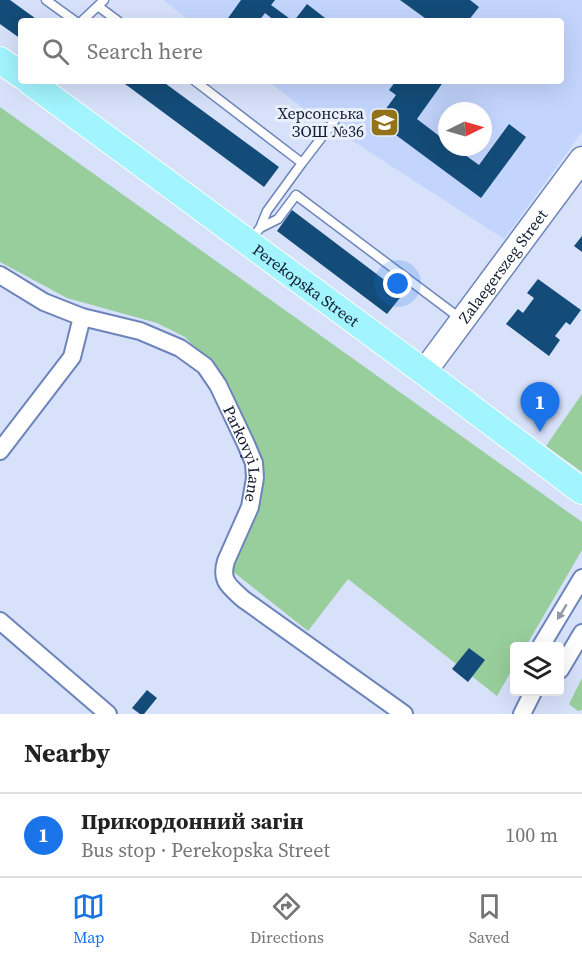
<!DOCTYPE html>
<html lang="en">
<head>
<meta charset="utf-8">
<style>
  body { margin:0; font-family:"Source Serif 4",serif; background:#f6f6f6; color:#222 }
  .controls { position:absolute; right:18px; bottom:18px; display:grid; overflow:hidden; border-radius:6px; box-shadow:0 6px 24px #0002 }
  .controls button { width:54px; height:54px; display:grid; place-items:center; padding:0; border:0; border-bottom:2px solid #e0e0e0; background:#fff; color:#222; font:30px sans-serif }
  .compass { position:absolute; left:438px; top:102px; width:54px; height:54px; border-radius:50%; background:#fff; box-shadow:0 6px 24px #0002; rotate:85deg }
  .you { position:absolute; left:398px; top:284px; width:21px; height:21px; margin:-15px; border:4px solid #fff; border-radius:50%; background:#1a73e8; box-shadow:0 0 0 9px #1a73e833 }
  .badge { display:grid; place-items:center; width:39px; height:39px; border-radius:50%; background:#1a73e8; color:#fff; font-size:20px; font-weight:700 }
  .pin { position:absolute; translate:-50% -50px; filter:drop-shadow(0 2px 3px #0008) }
  .pin::after { content:''; position:absolute; top:32px; width:21px; height:18px; background:inherit; clip-path:polygon(0 0,100% 0,50% 100%) }
  .list { margin:0; padding:0; list-style:none }
  h2 { display:flex; justify-content:space-between; align-items:center; height:78px; margin:0; padding:0 24px; font-size:26px }
  h2 small { font-size:20px; font-weight:400; color:#767676 }
  .list li { display:grid; grid-template-columns:39px 1fr auto; gap:18px; align-items:center; box-sizing:border-box; height:84px; padding:0 24px; border-top:2px solid #e0e0e0 }
  .list b { display:block; font-size:22px; white-space:nowrap }
  .list p { margin:0; font-size:20px; white-space:nowrap; color:#767676 }
  .list em { font-size:20px; font-style:normal; color:#767676 }
  .icon { flex:none; width:33px; height:33px; fill:none; stroke:currentColor; stroke-width:2; stroke-linecap:round; stroke-linejoin:round }
  .map { position:relative; flex:none; width:582px; height:714px; overflow:hidden }
  .search { position:absolute; background:#fff; box-shadow:0 6px 24px #0002; left:18px; right:18px; top:18px; height:66px; display:flex; align-items:center; gap:15px; box-sizing:border-box; padding:0 21px; border-radius:6px; color:#767676; font-size:22px }
  .sheet { height:162px; background:#fff }
  nav { display:flex; justify-content:space-around; align-items:center; box-sizing:border-box; height:84px; border-top:2px solid #e0e0e0; background:#fff; font-size:16px; color:#767676 }
  nav a { display:grid; justify-items:center; gap:3px }
  nav .on { color:#1a73e8 }
  .map>svg:first-child { display:block }
  .built { fill:#c3d5fd; fill-rule:evenodd }
  .green { fill:#98ce9c }
  .building { fill:#134c78 }
  .lines { fill:none; stroke-linecap:round; stroke-linejoin:round }
  .service-casing { stroke:#6d84bb; stroke-width:11 }
  .minor-casing { stroke:#6d84bb; stroke-width:20 }
  .secondary-casing { stroke:#6d84bb; stroke-width:27 }
  .primary-casing { stroke:#fff; stroke-width:28 }
  .service { stroke:#fff; stroke-width:8 }
  .minor { stroke:#fff; stroke-width:16 }
  .secondary { stroke:#fff; stroke-width:24 }
  .primary { stroke:#a2f4fe; stroke-width:26 }
  .oneway { fill:#9498a2 }
  .labels { text-anchor:middle; stroke-width:6; stroke-linejoin:round; paint-order:stroke }
  .poi-label { font-size:16px; fill:#121b30; stroke:#e9effb; text-anchor:end }
  .street-label { font-size:16px; fill:#121b30; stroke:#e9effb }
</style>
</head>
<body>
<div class="map">
<svg width="582" height="714" viewBox="0 0 582 714">
  <rect width="100%" height="100%" fill="#d7e1fa"/>
  <path class="built" d="M163 0H582V132L504 239 308 112 268 81H561V21H190ZM447 111H483V147H447Z"/>
  <path class="green" d="M0 107 582 522V550L526 646H514V666L497 696 348 579 308 631 231 570 265 479 247 425 229 385 185 337 157 323 67 298 0 262Z
    M582 394V472L546 446Z
    M582 678V710L578 711 569 704Z"/>
  <path class="building" d="M0 0H10L39 21H21V39L0 24Z
    M241 0H275L271 5 293 21H275L265 13 259 21H226Z
    M400 0H470L479 7 468 21H429Z
    M307 4 329 21H294Z
    M121 81H162L279 167 264 187Z
    M396 81H444L417 119 447 142V147H454L479 165 509 124 526 137 481 198 377 121 396 95 389 90Z
    M292 210 403 294 387 314 277 231Z
    M582 236V252L574 246Z
    M538 279 581 310 570 325 566 322 555 336 560 340 549 356 506 324 518 309 523 313 534 298 527 293Z
    M469 648 485 660 468 682 452 669Z
    M147 690 157 698 144 714H140L132 708Z"/>
  <g class="lines">
    <defs>
      <path id="service" d="M46 0 75 21
        M99 7 118 21
        M82 21 104 0
        M195 81 302 163 267 211 260 228
        M302 163 338 116
        M250 241 260 228 278 219 296 195 461 319"/>
      <g id="minor">
        <path id="s1" d="M0 275 44 302 82 317 140 331 180 348 205 366 218 385 246 444 254 463 255 478 250 507 226 561C220 581 229 586 243 599L404 714"/>
        <path d="M0 451 72 357 82 317"/>
        <path d="M0 621 108 714"/>
        <path d="M541 646 582 578"/>
        <path d="M560 670 582 633"/>
        <path d="M522 714 533 692"/>
      </g>
      <g id="secondary">
        <path id="s2" d="M424 372 582 159"/>
      </g>
      <g id="primary">
        <path d="M0 60 21 75"/>
        <path id="s3" d="M29 81 424 372 582 491"/>
      </g>
    </defs>
    <use href="#service" class="service-casing"/>
    <use href="#minor" class="minor-casing"/>
    <use href="#secondary" class="secondary-casing"/>
    <use href="#primary" class="primary-casing"/>
    <use href="#service" class="service"/>
    <use href="#minor" class="minor"/>
    <use href="#secondary" class="secondary"/>
    <use href="#primary" class="primary"/>
  </g>
  <defs><path id="oneway-solid" d="M-6-.8H1V-3.2L6.5 0L1 3.2V.8H-6Z" transform="scale(1.5)"/></defs>
  <use class="oneway" href="#oneway-solid" transform="translate(562 612) rotate(121)"/>
  <defs>
    <symbol id="school-square" viewBox="-11 -11 22 22"><rect x="-9" y="-9" width="18" height="18" rx="4" fill="#937219" stroke="#e9effb"/><path d="M0-5L7-2L0 1L-7-2ZM-4 1L0 2.5L4 1V4Q0 6-4 4Z" fill="#fff"/></symbol>
  </defs>
  <g fill-rule="evenodd">
    <use href="#school-square" x="368" y="106" width="33" height="33"/>
  </g>
  <g class="labels">
    <g class="poi-label">
      <text x="364" y="119">Херсонська<tspan x="364" dy="18">ЗОШ №36</tspan></text>
    </g>
    <g class="street-label">
      <text dy="6" stroke="none"><textPath href="#s2" startOffset="132">Zalaegerszeg Street</textPath></text>
      <text dy="6" stroke="none"><textPath href="#s3" startOffset="344">Perekopska Street</textPath></text>
      <text dy="6" stroke="none"><textPath href="#s1" startOffset="324">Parkovyi Lane</textPath></text>
    </g>
  </g>
</svg>
<div class="controls">
<button><svg class="icon" aria-label="layers" viewBox="0 0 24 24"><path d="M12 4l9 5-9 5-9-5zM3 14l9 5 9-5"/></svg></button>
</div>
<svg class="compass" viewBox="-18 -18 36 36"><path d="M0-13l5 13h-10z" fill="#e53935"/><path d="M0 13l5-13h-10z" fill="#767676"/></svg>
<div class="you"></div>
<div class="pin badge" style="left:540px;top:432px">1</div>
<div class="search"><svg class="icon" aria-label="search" viewBox="0 0 24 24"><circle cx="10" cy="10" r="6"/><path d="M15 15l6 6"/></svg>Search here</div>
</div>
<section class="sheet">
<h2>Nearby<small></small></h2>
<ul class="list">
<li><span class="badge">1</span><div><b>Прикордонний загін</b><p>Bus stop · Perekopska Street</p></div><em>100 m</em></li>
</ul>
</section>
<nav>
<a class="on"><svg class="icon" aria-label="map" viewBox="0 0 24 24"><path d="M3 6l6-2 6 2 6-2v14l-6 2-6-2-6 2zM9 4v14M15 6v14"/></svg>Map</a>
<a><svg class="icon" aria-label="directions" viewBox="0 0 24 24"><path d="M12 3l9 9-9 9-9-9zM9 14v-3h6M13 9l2 2-2 2"/></svg>Directions</a>
<a><svg class="icon" aria-label="saved" viewBox="0 0 24 24"><path d="M7 4h10v16l-5-4-5 4z"/></svg>Saved</a>
</nav>
</body>
</html>
